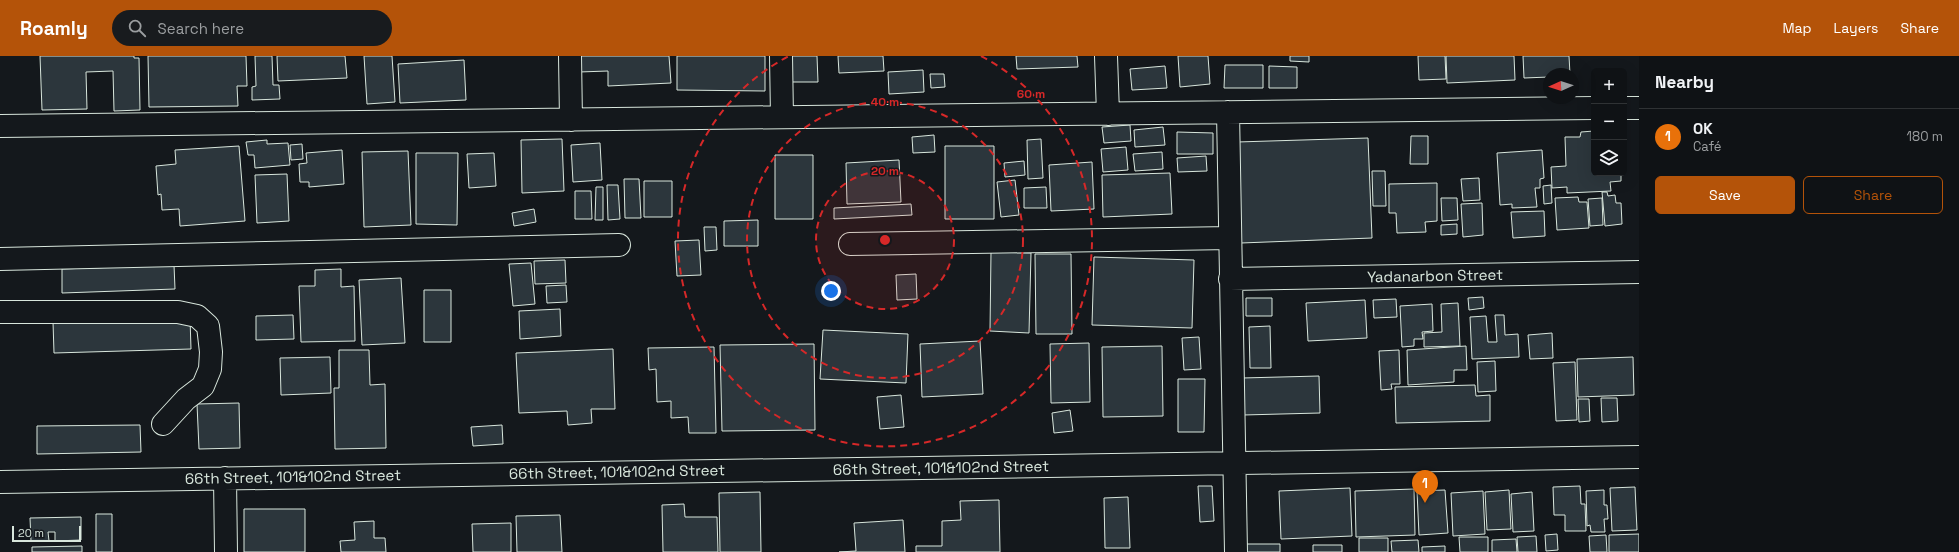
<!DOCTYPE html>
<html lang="en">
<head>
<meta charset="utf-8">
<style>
  body { margin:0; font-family:"Space Grotesk",sans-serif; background:#181b1e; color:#f1f3f6 }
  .controls { position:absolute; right:12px; top:12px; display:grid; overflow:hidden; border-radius:6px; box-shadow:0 4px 16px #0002 }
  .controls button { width:36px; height:36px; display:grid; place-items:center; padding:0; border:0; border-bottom:1px solid #2f3234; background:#0f1215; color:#f1f3f6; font:20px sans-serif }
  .compass { position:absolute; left:1543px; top:12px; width:36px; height:36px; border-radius:50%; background:#0f1215; box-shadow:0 4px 16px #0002; rotate:267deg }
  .scale { position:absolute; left:12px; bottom:10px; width:69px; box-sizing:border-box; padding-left:4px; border:2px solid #d8e6dc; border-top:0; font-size:11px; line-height:14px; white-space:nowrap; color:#d8e6dc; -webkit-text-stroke:3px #14181c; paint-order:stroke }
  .you { position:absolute; left:831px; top:235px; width:14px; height:14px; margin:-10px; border:3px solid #fff; border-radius:50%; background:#1a73e8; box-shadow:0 0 0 6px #1a73e833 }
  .badge { display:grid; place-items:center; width:26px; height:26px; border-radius:50%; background:#b45309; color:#fff; font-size:13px; font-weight:700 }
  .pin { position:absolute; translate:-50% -33px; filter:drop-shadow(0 1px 2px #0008) }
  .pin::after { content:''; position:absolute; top:21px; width:14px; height:12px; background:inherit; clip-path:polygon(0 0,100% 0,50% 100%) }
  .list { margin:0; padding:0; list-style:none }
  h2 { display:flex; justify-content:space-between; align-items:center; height:52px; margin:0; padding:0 16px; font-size:17px }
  h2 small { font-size:13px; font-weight:400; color:#9b9ea0 }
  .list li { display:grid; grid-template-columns:26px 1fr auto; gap:12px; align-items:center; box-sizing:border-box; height:56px; padding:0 16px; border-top:1px solid #2f3234 }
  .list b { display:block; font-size:15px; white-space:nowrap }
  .list p { margin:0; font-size:13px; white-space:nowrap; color:#9b9ea0 }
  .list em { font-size:13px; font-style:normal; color:#9b9ea0 }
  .actions { display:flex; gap:8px; padding:12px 16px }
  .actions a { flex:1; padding:9px 0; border:1px solid #b45309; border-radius:6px; text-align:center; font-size:14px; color:#b45309 }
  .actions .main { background:#b45309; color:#fff }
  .icon { flex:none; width:22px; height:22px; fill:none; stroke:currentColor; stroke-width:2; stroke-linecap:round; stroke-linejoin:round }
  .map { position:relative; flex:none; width:1639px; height:496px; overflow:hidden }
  header { display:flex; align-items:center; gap:24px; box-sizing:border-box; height:56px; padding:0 20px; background:#b45309; color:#fff }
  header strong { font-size:19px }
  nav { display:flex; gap:22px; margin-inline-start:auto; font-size:14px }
  .search { width:280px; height:36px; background:#181b1e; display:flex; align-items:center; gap:10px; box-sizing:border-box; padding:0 14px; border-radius:22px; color:#9b9ea0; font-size:15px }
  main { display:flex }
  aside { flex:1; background:#0f1215 }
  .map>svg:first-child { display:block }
  .building { fill:#2c363c; stroke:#d8e6dc }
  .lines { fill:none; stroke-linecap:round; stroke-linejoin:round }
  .minor-casing { stroke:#d8e6dc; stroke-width:24 }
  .minor { stroke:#14181c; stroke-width:22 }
  .ring { fill:none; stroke:#d62828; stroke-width:2; stroke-dasharray:7 5 }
  .labels { text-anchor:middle; stroke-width:3; stroke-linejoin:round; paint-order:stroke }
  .street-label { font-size:15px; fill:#d8e6dc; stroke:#14181c }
  .centre { fill:#d62828; stroke:#14181c; stroke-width:2 }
  .ring-label { font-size:12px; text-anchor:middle; font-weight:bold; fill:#d62828; stroke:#14181c; stroke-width:3; stroke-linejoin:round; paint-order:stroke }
</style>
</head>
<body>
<header>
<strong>Roamly</strong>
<div class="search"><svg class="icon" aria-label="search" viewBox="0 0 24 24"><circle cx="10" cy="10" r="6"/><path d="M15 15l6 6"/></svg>Search here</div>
<nav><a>Map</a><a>Layers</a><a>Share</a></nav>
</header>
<main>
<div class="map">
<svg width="1639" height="496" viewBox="0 0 1639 496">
  <rect width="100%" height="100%" fill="#14181c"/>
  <path class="building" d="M40 0H134V2H139L140 54 114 55 113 15 86 16 87 53 42 54Z
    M148 0H246L247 30H237L238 50 149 51Z
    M255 0H272L273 29H279L280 43 252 44V31L256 30Z
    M277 0H345L347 22 278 25Z
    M364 0H392L395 46 367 48Z
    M578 0H669L671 27 608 30V15L579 16Z
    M677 0H765V35L677 34Z
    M785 0H817L818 26H786Z
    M838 0H883L884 15 839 17Z
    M1016 0H1077L1078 11 1017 13Z
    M1178 0H1208L1210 28 1180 31Z
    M1290 0H1309V6L1290 5Z
    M1418 0H1445L1446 23 1419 24Z
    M1446 0H1514L1515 24 1447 27Z
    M1523 0H1569L1570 18H1549V21L1524 22Z
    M464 4 466 44 400 47 398 8Z
    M1225 9H1263V32H1224Z
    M1165 10 1167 32 1132 34 1130 13Z
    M1269 10 1297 11V32H1269Z
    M923 14 924 36 889 38 888 16Z
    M930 18H944L945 31 931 32Z
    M1130 69 1131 85 1104 87 1102 71Z
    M1163 71 1165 89 1135 91 1134 74Z
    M1594 75V117H1621V125L1610 126 1611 135 1567 137V131L1552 132 1551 111 1566 110 1565 81H1580L1581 76Z
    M1177 76 1213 77V98H1177Z
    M934 79 935 96 913 97 912 81Z
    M1411 80H1428V108H1410Z
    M1368 82 1372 182 1241 187 1237 86Z
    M562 83 564 135 522 137 521 84Z
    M1041 83 1043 122 1028 123 1027 84Z
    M267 84V88L288 87 290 109 255 112 254 99H248L246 86Z
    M600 87 602 124 573 126 571 89Z
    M302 88 303 103 291 104 290 89Z
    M239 90 245 165 180 170 179 153 162 154 161 138 158 139 156 110 176 108 175 94Z
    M945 90H994V163H945Z
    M1126 91 1128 114 1103 116 1101 93Z
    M342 94 344 128 309 131V126H300L299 108 307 107 306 97Z
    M1542 94 1544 122 1540 123V132H1535L1537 151 1512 152V148L1500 149 1497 97Z
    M408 95 411 169 364 171 362 96Z
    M1162 96 1163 113 1135 115 1133 98Z
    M416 97H458L457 169 416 168Z
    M494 97 496 130 469 132 467 98Z
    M775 99H813V163H775Z
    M1206 100 1207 115 1178 116 1177 102Z
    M899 104 901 146 847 148 846 107Z
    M1024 105 1025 119 1005 121 1004 107Z
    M1092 106 1094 153 1051 155 1049 109Z
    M1372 115H1385L1386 150H1373Z
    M1170 117 1172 158 1103 161 1102 119Z
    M287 118 289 165 257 167 255 119Z
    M1479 122 1480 144 1463 145 1461 123Z
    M624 123H639L641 162H625Z
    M1015 124 1019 159 1001 161 997 126Z
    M644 125H672V161H644Z
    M1437 127V165L1425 166 1426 176 1397 177 1396 157H1389V128Z
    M607 129H618L620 163 608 164Z
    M1551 129 1552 147 1544 148 1543 130Z
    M596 131H603V164H595Z
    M1046 131 1047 152H1024V132Z
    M575 135H591L592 163H575Z
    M1602 136H1607L1608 140 1615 139 1616 147H1621L1622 168 1605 170Z
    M1578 141 1579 146H1587L1589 172 1557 174 1555 142Z
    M1441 142H1457L1458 164 1442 165Z
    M1602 142 1603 169 1590 170 1588 143Z
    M1482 147 1483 179 1463 181 1461 148Z
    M911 148 912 159 834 163V152Z
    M534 153 536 166 514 170 512 157Z
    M1544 155 1545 180 1513 182 1511 156Z
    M758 164V190H724V165Z
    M1457 168V178L1441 179V169Z
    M704 171H716L717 194 705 195Z
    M699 184 701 219 677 220 675 185Z
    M991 196 1031 197 1029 277 990 275Z
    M1035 198H1071L1072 278H1036Z
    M1094 201 1194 204 1192 272 1092 269Z
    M565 204 566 227 535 228 534 205Z
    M531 207 535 248 513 250 509 208Z
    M174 209 175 233 62 237V213Z
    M341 213V231L354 230 355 285 301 286 299 230H315V214Z
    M916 218 917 243 897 244 896 219Z
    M401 222 405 287 362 289 359 224Z
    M566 229 567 246 547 247 546 230Z
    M424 234H451V286H424Z
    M1483 241 1484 252 1469 254 1468 242Z
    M1246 242H1272V260H1246Z
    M1396 243 1397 261 1374 262 1373 244Z
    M1365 244 1367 282 1308 285 1306 247Z
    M1458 247 1460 290 1424 291V277L1442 276 1441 248Z
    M1432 248 1433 275 1422 276 1423 283H1414V290L1402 291 1400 250Z
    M560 253 561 280 520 283 519 255Z
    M293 259 294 283 256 284V260Z
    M1495 259H1504L1505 279 1518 278 1519 301 1472 303 1470 261 1486 260 1488 286H1497Z
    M190 262 191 293 54 297 53 266Z
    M1270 270 1271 312H1250L1249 271Z
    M823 274 908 278 906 327 820 323Z
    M1552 277 1553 302 1530 303 1528 279Z
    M1199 281 1201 313 1184 314 1182 282Z
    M980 285 983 338 922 341 920 288Z
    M1089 287 1090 346 1051 347 1050 288Z
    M814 288 815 374 722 375 720 289Z
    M1162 290 1163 360 1103 361 1102 291Z
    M1466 290 1467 314H1454V326L1408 329 1407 294Z
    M714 291 716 377H689L688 361 671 362V345L657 346 656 313 649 314 648 292Z
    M613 293 615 353H591L592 367 568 369 567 355 519 357 516 297Z
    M339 294H369L370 329 385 328 386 392 335 393 334 332H339Z
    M1399 294 1400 328H1391L1392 333 1381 334 1379 295Z
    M330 301 331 337 281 339 280 302Z
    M1633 301 1634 339 1578 341 1577 303Z
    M1495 305 1496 335 1478 336 1477 306Z
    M1575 306 1577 364 1556 365 1553 307Z
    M1319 320 1320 357 1243 359 1242 322Z
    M1178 323H1205L1204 376H1178Z
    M1475 329 1476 340 1490 339V365L1396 367 1395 331Z
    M901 339 904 371 880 373 877 341Z
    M1601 342H1617L1618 365 1602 366Z
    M1578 343H1589L1590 365 1579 366Z
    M239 347 240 392 199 393 197 348Z
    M1070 354 1073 375 1054 377 1052 357Z
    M140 369 141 396 37 398V370Z
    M502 369 503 388 473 390 471 371Z
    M1198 430H1212L1214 465 1200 466Z
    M1580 430 1581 448H1585L1586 475H1565V459H1554L1553 431Z
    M1635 431 1637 474 1612 475 1610 432Z
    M1350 432 1352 480 1281 483 1279 435Z
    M1414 433 1415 479 1356 481 1355 435Z
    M1445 434 1448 477 1419 479 1417 435Z
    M1509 434 1511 473 1487 474 1485 436Z
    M1604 434V449H1607L1608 463H1604L1605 476H1591L1590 469 1587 470 1586 435Z
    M1483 435 1485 478 1453 480 1451 437Z
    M760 436 761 496H720L719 437Z
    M1532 436 1534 475 1513 476 1511 438Z
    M1128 441 1130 492H1105L1104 442Z
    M999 444 1000 496H916V490H942V465L961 464 960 445Z
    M684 448 685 461H717L718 496H663L662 449Z
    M244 453H305V496H244Z
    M96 458H112V496H96Z
    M560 459 562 496H517L516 460Z
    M81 461V484L55 485V476H48L49 485H31L30 462Z
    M903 464 905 496H839L856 495 854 467Z
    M374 465V482H385L386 496H341L340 485 355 484 354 466Z
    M511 467V496H473L472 468Z
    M1557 478 1558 494 1546 495 1545 479Z
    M1639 478V496H1609V479Z
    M1606 479 1607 496H1590L1589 480Z
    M1536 480 1537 496H1518L1517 481Z
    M1459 481H1488V496H1460Z
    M1359 482H1388V496H1359Z
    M1516 483 1517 496H1492V484Z
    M1418 484 1419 496H1392L1391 485Z
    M1246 488H1280V496H1246Z
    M1313 489H1342V496H1313Z
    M82 490V496H32V491Z
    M1445 490V496H1422V491Z"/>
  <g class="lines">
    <defs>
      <path id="minor" d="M570 0 571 64
        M781 0 782 61
        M1106 0 1108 58
        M1624 52H1639
        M1228 56 1236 496
        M0 70 1594 52
        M850 188 1230 182
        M0 203 619 189
        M1230 223 1639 216
        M0 256H178L197 260 208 270 211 296 210 313 203 330 186 343 163 368
        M225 422 226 496
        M0 426 1639 401"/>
    </defs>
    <use href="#minor" class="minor-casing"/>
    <use href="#minor" class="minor"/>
  </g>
  <circle cx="885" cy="184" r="69" fill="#d62828" fill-opacity=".12"/>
  <g class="ring">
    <circle cx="885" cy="184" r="69"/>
    <circle cx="885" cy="184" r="138"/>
    <path d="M981 0A207 207 0 1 1 789 0"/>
  </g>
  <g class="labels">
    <g class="street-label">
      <text transform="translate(1435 220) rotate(-1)" y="5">Yadanarbon Street</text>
      <text transform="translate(941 412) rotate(-1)" y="5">66th Street, 101&amp;102nd Street</text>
      <text transform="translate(617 416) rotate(-1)" y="5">66th Street, 101&amp;102nd Street</text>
      <text transform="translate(293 421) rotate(-1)" y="5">66th Street, 101&amp;102nd Street</text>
    </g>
  </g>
  <circle cx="885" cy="184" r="6" class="centre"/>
  <g class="ring-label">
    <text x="1031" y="42">60 m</text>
    <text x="885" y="50">40 m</text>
    <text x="885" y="119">20 m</text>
  </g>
</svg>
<div class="controls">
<button>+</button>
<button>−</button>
<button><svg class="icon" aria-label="layers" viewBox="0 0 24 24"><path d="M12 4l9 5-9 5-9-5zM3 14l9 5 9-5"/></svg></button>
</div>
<svg class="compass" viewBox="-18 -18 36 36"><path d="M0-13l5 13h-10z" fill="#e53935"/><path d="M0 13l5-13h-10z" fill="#9b9ea0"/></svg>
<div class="scale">20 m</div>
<div class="you"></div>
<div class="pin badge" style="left:1425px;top:447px;background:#e8710a">1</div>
</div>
<aside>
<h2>Nearby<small></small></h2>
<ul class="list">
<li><span class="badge" style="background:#e8710a">1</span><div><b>OK</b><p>Café</p></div><em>180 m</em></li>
</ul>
<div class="actions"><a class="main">Save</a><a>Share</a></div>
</aside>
</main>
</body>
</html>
